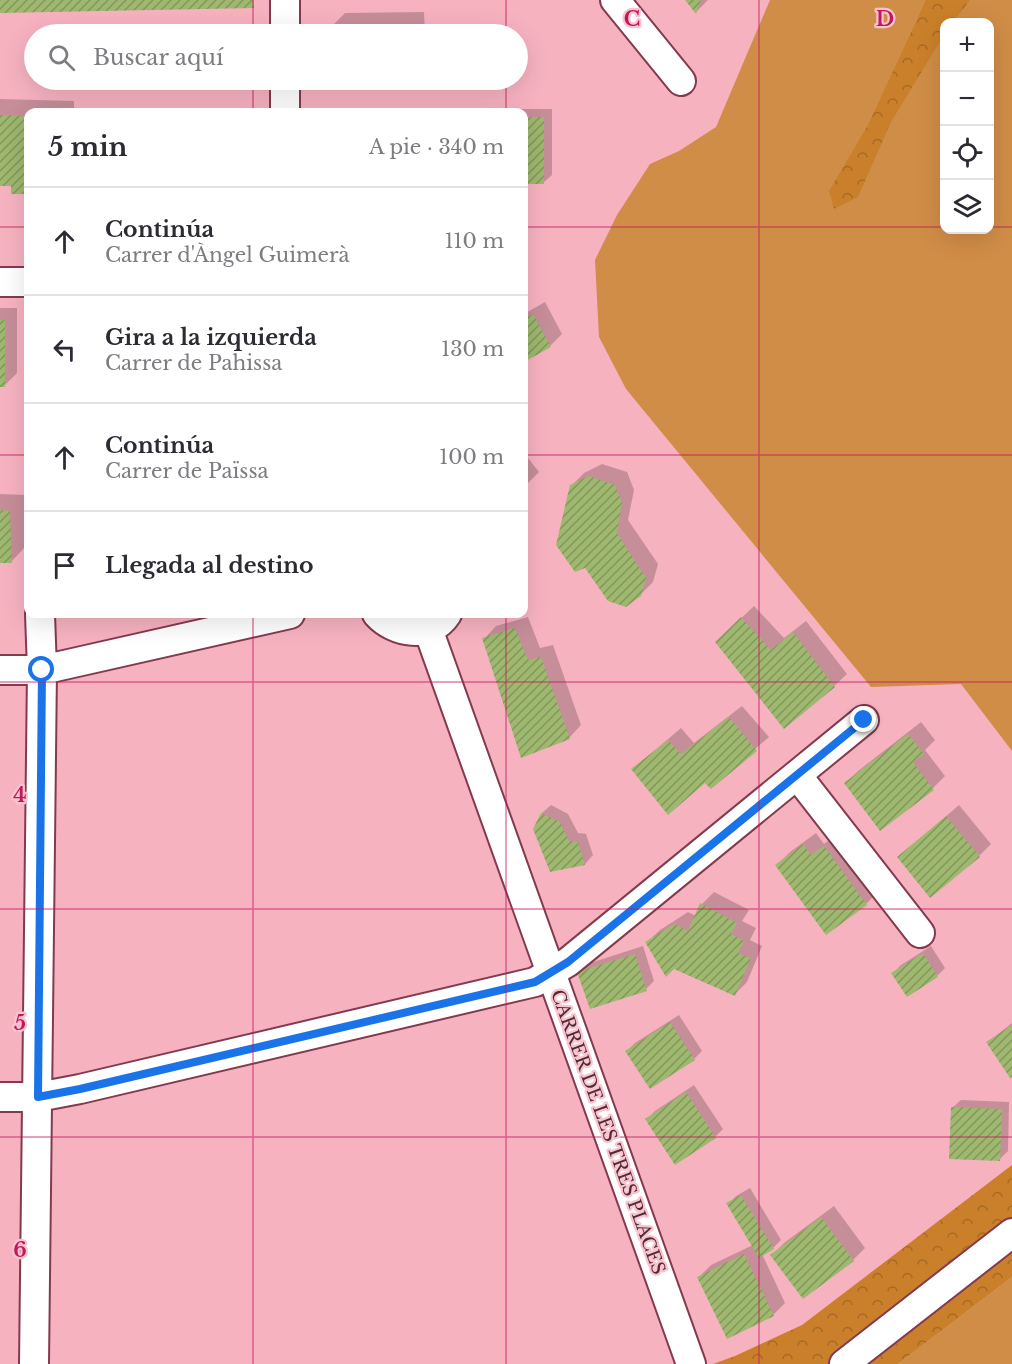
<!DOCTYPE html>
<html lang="es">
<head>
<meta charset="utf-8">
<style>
  body { margin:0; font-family:"Libre Baskerville",serif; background:#f7f7f7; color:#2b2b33 }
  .controls { position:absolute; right:18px; top:18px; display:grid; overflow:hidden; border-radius:12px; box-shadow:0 6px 24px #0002 }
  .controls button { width:54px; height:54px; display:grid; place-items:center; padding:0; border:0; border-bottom:2px solid #e1e1e2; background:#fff; color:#2b2b33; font:30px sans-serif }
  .stop { position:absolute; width:18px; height:18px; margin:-14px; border:4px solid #1a73e8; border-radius:50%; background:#fff }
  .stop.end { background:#1a73e8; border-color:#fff; box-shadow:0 2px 6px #0008 }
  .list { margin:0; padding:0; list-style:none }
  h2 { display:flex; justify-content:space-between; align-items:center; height:78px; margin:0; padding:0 24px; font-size:26px }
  h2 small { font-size:20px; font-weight:400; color:#7c7c81 }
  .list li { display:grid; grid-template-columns:39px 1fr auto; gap:18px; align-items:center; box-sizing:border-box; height:108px; padding:0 24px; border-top:2px solid #e1e1e2 }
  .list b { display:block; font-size:22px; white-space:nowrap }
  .list p { margin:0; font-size:20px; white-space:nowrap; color:#7c7c81 }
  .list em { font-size:20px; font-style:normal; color:#7c7c81 }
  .icon { flex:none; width:33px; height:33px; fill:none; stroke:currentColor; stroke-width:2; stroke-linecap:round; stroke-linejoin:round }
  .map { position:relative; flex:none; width:1012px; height:1364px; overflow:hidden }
  .search { position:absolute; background:#fff; box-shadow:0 6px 24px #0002; left:24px; top:24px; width:504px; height:66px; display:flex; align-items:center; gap:15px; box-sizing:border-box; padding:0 21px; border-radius:33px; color:#7c7c81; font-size:22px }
  .panel { position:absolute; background:#fff; box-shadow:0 6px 24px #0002; left:24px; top:108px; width:504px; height:510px; border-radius:12px }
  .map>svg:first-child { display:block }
  .green { fill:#d08d47; fill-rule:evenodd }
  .forest { fill:url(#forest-crowns) }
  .shadow { fill:#0003 }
  .building { fill:url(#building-hatch) }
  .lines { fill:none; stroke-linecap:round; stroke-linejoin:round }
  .minor-casing { stroke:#843a4e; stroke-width:32 }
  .minor { stroke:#fff; stroke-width:28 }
  .route { stroke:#1a73e8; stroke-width:8 }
  .grid { fill:none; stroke:#c2185b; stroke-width:1.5; stroke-opacity:0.55 }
  .labels { text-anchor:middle; stroke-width:4.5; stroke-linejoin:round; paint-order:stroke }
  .street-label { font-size:18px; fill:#4f2c34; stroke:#f9c4cf }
  .grid-label { font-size:20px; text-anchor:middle; font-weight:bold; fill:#c2185b; stroke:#f9c4cf; stroke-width:4.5; stroke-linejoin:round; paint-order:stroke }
</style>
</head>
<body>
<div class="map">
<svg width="1012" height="1364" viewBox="0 0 1012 1364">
  <defs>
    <pattern id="forest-crowns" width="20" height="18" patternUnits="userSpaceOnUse" patternTransform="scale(1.5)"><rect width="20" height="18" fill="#ca802a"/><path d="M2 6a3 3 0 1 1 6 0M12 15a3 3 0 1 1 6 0" fill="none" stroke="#a66925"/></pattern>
    <pattern id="building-hatch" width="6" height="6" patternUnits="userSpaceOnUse" patternTransform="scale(1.5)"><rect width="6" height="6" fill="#9eb86f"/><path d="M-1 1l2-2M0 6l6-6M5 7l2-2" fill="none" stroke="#83965c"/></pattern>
  </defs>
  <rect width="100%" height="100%" fill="#f7b2c0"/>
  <path class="green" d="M770 0H1012V751L961 684 871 687 626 389 599 337 595 260 617 215 650 164 679 151 716 127ZM944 22H990V230H944Z
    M1012 1277V1364H898Z"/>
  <path class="forest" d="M926 0H970L953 22H944V35L891 122 858 197 834 209 829 191 868 125Z
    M1012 1165V1277L898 1364H713L735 1356 802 1325Z"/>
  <path class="shadow" d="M686 0H708L696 12Z
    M424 12 425 34H332V26L345 13Z
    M0 99 74 101V112H28V193L13 192V185L0 184Z
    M508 109H552V175L543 183H524V112H504Z
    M545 302 562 334 550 346 524 360V314Z
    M0 308H17V373L4 386H0Z
    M524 453 539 472 524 487Z
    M602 464 627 472 634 490 628 520 658 564 653 582 640 595 571 486 584 473Z
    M0 494 25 495 27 545 11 562 0 561Z
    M754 606 784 638 806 621 847 674 834 686 730 629Z
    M528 617 540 648 553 645 581 725 569 738 484 639 496 626Z
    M742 706 769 737 711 787 705 781 633 769 681 728 694 743Z
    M921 722 935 740 925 750 945 776 933 788 881 829 846 783 858 771Z
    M551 805 568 814 578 833 586 834 593 855 585 864 551 870 534 829 542 813Z
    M959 805 991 844 979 856 899 857Z
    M816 833 824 844 837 834 878 892 866 904 777 865 790 852Z
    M714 892 749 910 742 921 756 928 750 940 762 946 747 982 735 994 647 942 660 930 688 912 696 916 702 904Z
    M643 946 654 981 646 989 579 972 587 964Z
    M931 946 945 968 937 976 893 973 901 965Z
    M679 1015 702 1051 694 1059 627 1051 635 1043Z
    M1012 1023V1076L988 1042Z
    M694 1085 723 1129 715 1137 647 1119 655 1111Z
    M961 1100 1009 1102 1008 1151 1000 1159 952 1108Z
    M750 1188 781 1240 773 1248 762 1254 785 1303 773 1315 699 1277 711 1265 753 1245 728 1204 736 1196Z
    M834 1206 865 1248 853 1260 772 1255 784 1243Z"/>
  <path class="building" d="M0 0H254V8L0 13Z
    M685 0H701L696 14Z
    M413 24V34H331V25Z
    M0 115 28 116V194H11V186H0Z
    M524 117H544V184H524Z
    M533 314 551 347 524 362V319Z
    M0 320H5V387H0Z
    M589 476 615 485 622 503 617 533 646 578 641 596 626 607 608 601 585 568 575 572 556 545 570 485Z
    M0 510 10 511 12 563H0Z
    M741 617 771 650 793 632 835 687 784 729 715 642Z
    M515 628 528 660 541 657 570 739 521 758 482 638Z
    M729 717 757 751 711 789 705 783 668 815 631 769 668 740 681 754Z
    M908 734 924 754 913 762 934 790 880 831 844 783Z
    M541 813 560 822 569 841 578 842 585 865 550 872 533 829Z
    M946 816 980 857 930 898 897 857Z
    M803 844 811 855 824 846 867 905 826 935 775 865Z
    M700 903 737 923 731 934 744 941 738 953 751 958 735 996 674 969 666 977 645 942 674 924 688 931Z
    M923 953 938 977 907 997 891 973Z
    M635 954 647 991 590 1009 577 972Z
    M670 1022 695 1060 650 1089 625 1051Z
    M1012 1025V1077L1010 1078 986 1042Z
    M686 1092 716 1138 675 1165 645 1119Z
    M951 1107 1002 1109 1000 1161 949 1159Z
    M741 1195 774 1249 759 1258 726 1203Z
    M821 1217 854 1261 803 1299 770 1255Z
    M744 1254 774 1316 727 1339 697 1277Z"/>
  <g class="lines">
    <defs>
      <path id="minor" d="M285 0V34
        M615 0 681 81
        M285 80V112
        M0 282H28
        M377 614C394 633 430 640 447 614
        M428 629 691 1364
        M0 670H42L290 614
        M797 775 920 933
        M0 1097H38L80 1089 535 982 568 962 864 720
        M34 1364 42 670 40 614
        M844 1364 1012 1233"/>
    </defs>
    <use href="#minor" class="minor-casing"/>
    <use href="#minor" class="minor"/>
  </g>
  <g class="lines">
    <path class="route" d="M42 670 38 1097 80 1089 535 982 568 962 864 720"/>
  </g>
  <path class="grid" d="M253 0V34M506 0V34M759 0V1364M253 80V112M506 80V112M0 227H28M524 227H944M990 227H1012M0 455H28M524 455H1012M253 614V1364M506 614V1364M0 682H1012M0 909H1012M0 1137H1012"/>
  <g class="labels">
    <g class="street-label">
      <text transform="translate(608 1132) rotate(70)" y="6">CARRER DE LES TRES PLACES</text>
    </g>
  </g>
  <g class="grid-label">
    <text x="632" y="26">C</text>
    <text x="885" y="26">D</text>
    <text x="20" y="802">4</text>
    <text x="20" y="1030">5</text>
    <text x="20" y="1257">6</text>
  </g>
</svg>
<div class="controls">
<button>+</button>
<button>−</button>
<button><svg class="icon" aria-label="locate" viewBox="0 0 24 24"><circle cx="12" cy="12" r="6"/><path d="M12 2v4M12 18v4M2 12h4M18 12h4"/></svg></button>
<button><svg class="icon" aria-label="layers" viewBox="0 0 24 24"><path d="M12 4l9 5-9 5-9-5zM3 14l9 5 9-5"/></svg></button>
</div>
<div class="stop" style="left:42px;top:670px"></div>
<div class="stop end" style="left:864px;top:720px"></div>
<div class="search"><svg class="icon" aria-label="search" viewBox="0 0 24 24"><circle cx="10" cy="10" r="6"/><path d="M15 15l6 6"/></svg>Buscar aquí</div>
<section class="panel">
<h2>5 min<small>A pie · 340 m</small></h2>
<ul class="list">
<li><svg class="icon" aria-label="ahead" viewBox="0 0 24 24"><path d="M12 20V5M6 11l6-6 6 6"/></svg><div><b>Continúa</b><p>Carrer d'Àngel Guimerà</p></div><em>110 m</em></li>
<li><svg class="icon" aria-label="left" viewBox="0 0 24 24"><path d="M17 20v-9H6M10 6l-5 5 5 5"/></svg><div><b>Gira a la izquierda</b><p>Carrer de Pahissa</p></div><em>130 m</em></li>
<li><svg class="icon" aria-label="ahead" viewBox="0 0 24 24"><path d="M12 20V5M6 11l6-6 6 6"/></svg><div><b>Continúa</b><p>Carrer de Païssa</p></div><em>100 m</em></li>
<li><svg class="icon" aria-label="arrive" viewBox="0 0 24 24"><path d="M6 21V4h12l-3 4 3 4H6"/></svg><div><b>Llegada al destino</b></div></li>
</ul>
</section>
</div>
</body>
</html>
